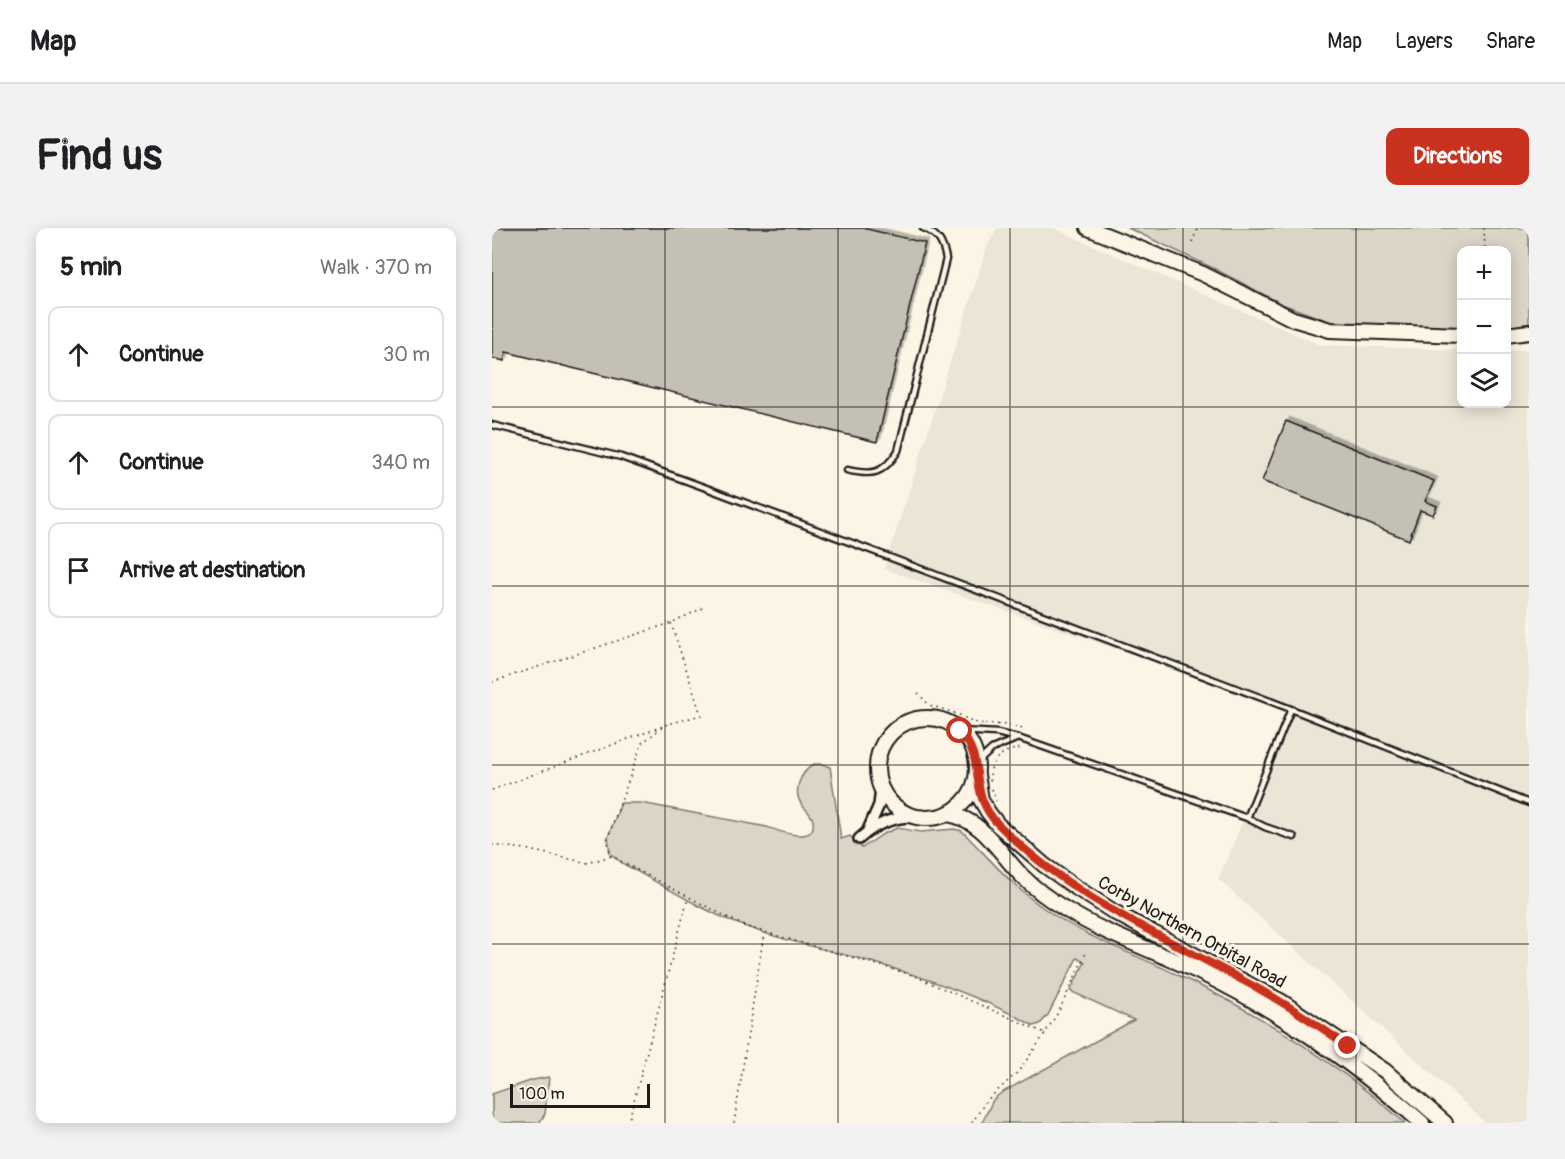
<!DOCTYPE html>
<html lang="en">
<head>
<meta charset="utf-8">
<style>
  body { margin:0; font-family:Pangolin,sans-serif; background:#f2f2f2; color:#202124 }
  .controls { position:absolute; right:18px; top:18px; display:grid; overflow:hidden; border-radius:12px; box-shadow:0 3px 15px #0003 }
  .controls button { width:54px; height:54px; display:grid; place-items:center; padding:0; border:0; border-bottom:2px solid #e0e0e0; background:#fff; color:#202124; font:30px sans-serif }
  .scale { position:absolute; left:18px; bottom:15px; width:140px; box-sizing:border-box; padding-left:6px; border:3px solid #1c1c1c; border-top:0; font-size:16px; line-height:21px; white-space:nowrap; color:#1c1c1c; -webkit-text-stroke:4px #fcf5e5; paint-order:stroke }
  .stop { position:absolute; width:18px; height:18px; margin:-14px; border:4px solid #c8321e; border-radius:50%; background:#fff }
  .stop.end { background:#c8321e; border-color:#fff; box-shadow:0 2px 6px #0008 }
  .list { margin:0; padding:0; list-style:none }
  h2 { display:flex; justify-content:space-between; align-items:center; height:78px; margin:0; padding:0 24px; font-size:26px }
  h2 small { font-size:20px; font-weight:400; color:#757577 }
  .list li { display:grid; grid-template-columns:39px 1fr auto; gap:18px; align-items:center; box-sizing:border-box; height:96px; margin:0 12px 12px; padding:0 12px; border:2px solid #e0e0e0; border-radius:12px }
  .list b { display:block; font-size:22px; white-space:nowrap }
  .list em { font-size:20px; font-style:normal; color:#757577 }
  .icon { flex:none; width:33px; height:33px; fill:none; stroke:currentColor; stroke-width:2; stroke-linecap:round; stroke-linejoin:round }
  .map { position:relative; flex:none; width:1037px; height:895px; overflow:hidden; border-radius:12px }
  header { display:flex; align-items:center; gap:36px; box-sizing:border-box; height:84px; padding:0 30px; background:#fff; border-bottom:2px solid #e0e0e0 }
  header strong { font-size:28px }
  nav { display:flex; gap:33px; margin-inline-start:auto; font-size:21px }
  .intro { display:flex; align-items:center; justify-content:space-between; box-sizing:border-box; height:144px; padding:0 36px }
  h1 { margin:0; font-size:42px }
  .button { padding:15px 27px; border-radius:12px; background:#c8321e; color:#fff; font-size:21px; font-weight:700 }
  main { display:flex; gap:36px; padding:0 36px }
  aside { flex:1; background:#fff; border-radius:12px; box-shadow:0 3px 15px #0003 }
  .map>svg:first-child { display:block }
  .built { fill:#ebe5d6 }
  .green { fill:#dbd5c8; stroke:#7c7872; stroke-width:1.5 }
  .building { fill:#c4c0b3; stroke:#1c1c1c; stroke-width:1.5; filter:url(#shadow) }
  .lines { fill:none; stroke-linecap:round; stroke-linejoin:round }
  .lane-casing { stroke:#1c1c1c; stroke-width:9 }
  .street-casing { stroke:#1c1c1c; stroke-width:14 }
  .secondary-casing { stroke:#1c1c1c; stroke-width:18 }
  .path { stroke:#1c1c1c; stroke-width:1.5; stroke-dasharray:1.5 4.5; stroke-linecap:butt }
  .lane { stroke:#fcf5e5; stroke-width:4.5 }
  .street { stroke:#fcf5e5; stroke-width:9 }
  .secondary { stroke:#fcf5e5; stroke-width:14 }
  .route { stroke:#c8321e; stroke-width:8 }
  .grid { fill:none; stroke:#1c1c1c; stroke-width:1.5; stroke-opacity:0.55 }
  .labels { text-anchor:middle; stroke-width:6; stroke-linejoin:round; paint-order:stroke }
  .street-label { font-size:18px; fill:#1c1c1c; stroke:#fcf5e5 }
</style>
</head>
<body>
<header>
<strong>Map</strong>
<nav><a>Map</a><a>Layers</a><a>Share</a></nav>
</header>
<div class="intro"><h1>Find us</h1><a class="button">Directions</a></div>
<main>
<aside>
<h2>5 min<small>Walk · 370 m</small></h2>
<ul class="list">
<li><svg class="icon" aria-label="ahead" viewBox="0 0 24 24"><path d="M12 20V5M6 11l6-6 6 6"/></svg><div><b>Continue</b></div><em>30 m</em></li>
<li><svg class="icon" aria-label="ahead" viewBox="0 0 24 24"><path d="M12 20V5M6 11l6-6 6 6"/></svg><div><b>Continue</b></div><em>340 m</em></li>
<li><svg class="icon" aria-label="arrive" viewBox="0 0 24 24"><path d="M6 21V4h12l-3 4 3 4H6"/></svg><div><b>Arrive at destination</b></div></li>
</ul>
</aside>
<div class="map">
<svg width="1037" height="895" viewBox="0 0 1037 895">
  <defs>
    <filter id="shadow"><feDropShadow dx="3.5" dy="-3.5" stdDeviation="0" flood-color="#0004"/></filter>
  </defs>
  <rect width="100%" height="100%" fill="#fcf5e5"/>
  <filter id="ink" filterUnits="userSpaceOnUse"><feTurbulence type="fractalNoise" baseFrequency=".0167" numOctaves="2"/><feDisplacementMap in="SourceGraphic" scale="12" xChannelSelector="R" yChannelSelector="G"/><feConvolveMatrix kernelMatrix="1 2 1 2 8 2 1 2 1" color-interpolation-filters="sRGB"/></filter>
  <g filter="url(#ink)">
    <path class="built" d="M505 0H561L828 117 969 122V176H1014L1015 124 1037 121V895H994L726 651 799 481 392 341 496 16Z"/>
    <path class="green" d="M636 0H1037V101L1015 104 1014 22H969V104L839 94 790 76 723 41Z
      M322 536H330L338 539 349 611 358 608 370 620 391 606 405 600 429 604 462 601 470 603C497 630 522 660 553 681 594 710 643 726 688 748 768 786 846 836 913 895H490L501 872 509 865 642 792 578 763 593 734 585 730 556 787 548 796 542 798C487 767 424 746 362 729 323 719 282 710 244 695 204 679 167 655 130 635L118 625 116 609 129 575H149L275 599C286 603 325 618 321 593 320 586 314 582 310 577 300 563 308 545 322 536Z
      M57 849 53 886 47 895H0V866L41 852Z"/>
    <path class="building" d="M0 0H371L433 15 385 214 14 124 12 133 0 130Z
      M794 193 942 253 933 273 945 278 941 287 928 282 917 312 770 253Z"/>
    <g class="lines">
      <defs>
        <path id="lane" d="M0 197 129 229 217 261 799 481 1037 575
          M355 242C381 248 391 246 406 223L454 31C451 15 447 7 431 0
          M468 503 505 505 526 510 755 590 773 599 802 609
          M485 535 500 521 526 510
          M755 590 799 481"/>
        <path id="street" d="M376 602 387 577 389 561
          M367 611C383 596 400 589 421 589"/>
        <path id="secondary" d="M596 0 711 46 801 91 838 102 969 107
          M1014 107 1037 104
          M385 540a50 50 0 1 1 100 0a50 50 0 1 1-100 0Z
          M485 547 489 572 496 584 506 597 552 637 583 659 622 684 790 774 893 843 953 895
          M456 586C492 592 506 624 530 648 543 661 558 672 573 681 614 707 662 722 705 743 787 782 862 835 930 895"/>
      </defs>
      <use href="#lane" class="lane-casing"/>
      <use href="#street" class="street-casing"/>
      <use href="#secondary" class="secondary-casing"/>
      <path class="path" d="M992 0 993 22
        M700 14 706 0
        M179 395 209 487 173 497 150 515 115 612 119 628 252 698 420 747 553 805
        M0 454 179 395 211 380
        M426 465 437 477 466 486 480 494 492 496 493 498
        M493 496 516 497 531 501
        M498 553C497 531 510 522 531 520
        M500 561 504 573
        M0 562 171 498
        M0 617 33 621 96 635 119 628
        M136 895 196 670
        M242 895 272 705
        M480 895 494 873 526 844 548 813 567 783 595 723"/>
      <use href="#lane" class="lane"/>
      <use href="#street" class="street"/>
      <use href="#secondary" class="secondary"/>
    </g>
  </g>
  <g class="lines" filter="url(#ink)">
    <path class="route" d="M468 503C496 535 474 564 507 597 576 668 667 706 752 753 789 772 822 795 856 818"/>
  </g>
  <path class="grid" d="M173 0V895M346 0V895M518 0V895M691 0V895M864 0V895M0 179H1037M0 358H1037M0 537H1037M0 716H1037"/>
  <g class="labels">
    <g class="street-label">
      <text transform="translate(700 704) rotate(29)" y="6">Corby Northern Orbital Road</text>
    </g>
  </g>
</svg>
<div class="controls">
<button>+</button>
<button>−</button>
<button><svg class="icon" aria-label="layers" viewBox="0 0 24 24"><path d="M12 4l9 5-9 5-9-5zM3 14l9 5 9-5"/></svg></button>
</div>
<div class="scale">100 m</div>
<div class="stop" style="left:468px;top:503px"></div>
<div class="stop end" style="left:856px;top:818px"></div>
</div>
</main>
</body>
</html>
